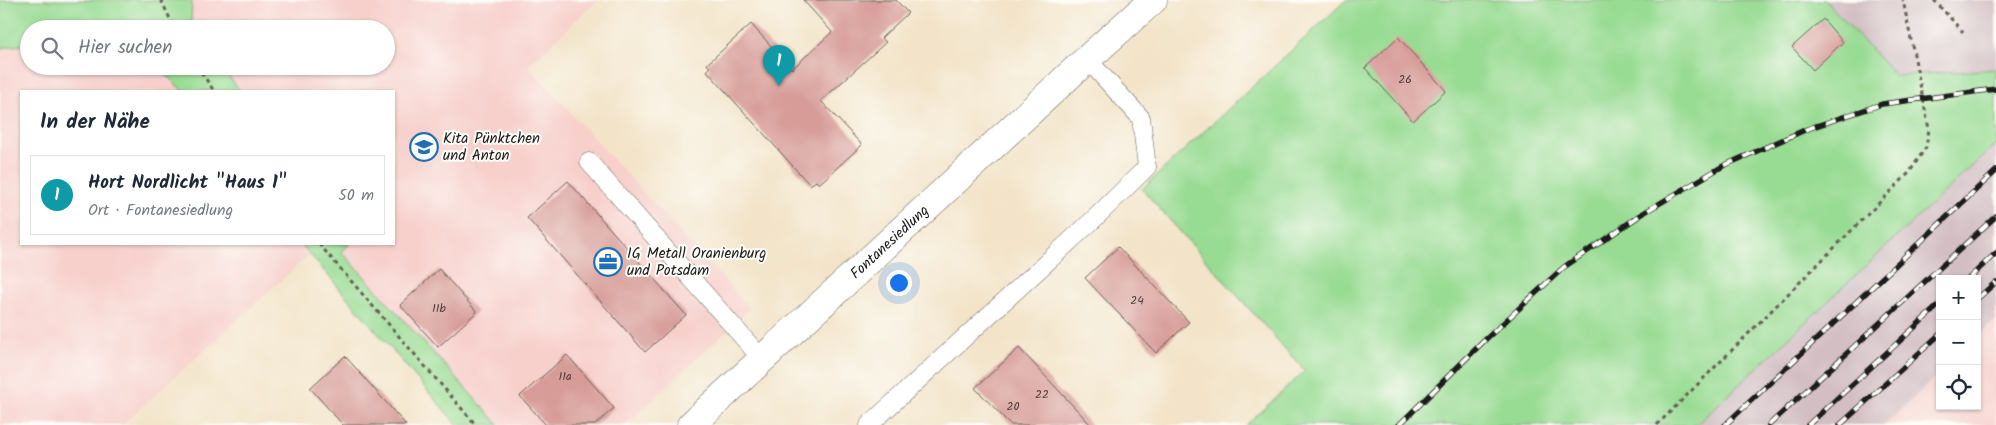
<!DOCTYPE html>
<html lang="de">
<head>
<meta charset="utf-8">
<style>
  body { margin:0; font-family:Kalam,sans-serif; background:#f2f2f3; color:#1f2937 }
  .controls { position:absolute; right:15px; bottom:15px; display:grid; overflow:hidden; border-radius:0px; box-shadow:0 1px 4px #0004 }
  .controls button { width:45px; height:45px; display:grid; place-items:center; padding:0; border:0; border-bottom:1px solid #e0e1e3; background:#fff; color:#1f2937; font:25px sans-serif }
  .you { position:absolute; left:898px; top:282px; width:18px; height:18px; margin:-12px; border:4px solid #fff; border-radius:50%; background:#1a73e8; box-shadow:0 0 0 8px #1a73e833 }
  .badge { display:grid; place-items:center; width:32px; height:32px; border-radius:50%; background:#1f6fb2; color:#fff; font-size:16px; font-weight:700 }
  .pin { position:absolute; translate:-50% -41px; filter:drop-shadow(0 1px 2px #0008) }
  .pin::after { content:''; position:absolute; top:26px; width:18px; height:15px; background:inherit; clip-path:polygon(0 0,100% 0,50% 100%) }
  .list { margin:0; padding:0; list-style:none }
  h2 { display:flex; justify-content:space-between; align-items:center; height:65px; margin:0; padding:0 20px; font-size:21px }
  h2 small { font-size:16px; font-weight:400; color:#747a83 }
  .list li { display:grid; grid-template-columns:32px 1fr auto; gap:15px; align-items:center; box-sizing:border-box; height:80px; margin:0 10px 10px; padding:0 10px; border:1px solid #e0e1e3; border-radius:0px }
  .list b { display:block; font-size:19px; white-space:nowrap }
  .list p { margin:0; font-size:16px; white-space:nowrap; color:#747a83 }
  .list em { font-size:16px; font-style:normal; color:#747a83 }
  .icon { flex:none; width:28px; height:28px; fill:none; stroke:currentColor; stroke-width:2; stroke-linecap:round; stroke-linejoin:round }
  .map { position:relative; flex:none; width:1996px; height:425px; overflow:hidden }
  .search { position:absolute; background:#fff; box-shadow:0 1px 4px #0004; left:20px; top:20px; width:375px; height:55px; display:flex; align-items:center; gap:12px; box-sizing:border-box; padding:0 18px; border-radius:28px; color:#747a83; font-size:19px }
  .panel { position:absolute; background:#fff; box-shadow:0 1px 4px #0004; left:20px; top:90px; width:375px; height:155px; border-radius:0px }
  .map>svg:first-child { display:block }
  .built { fill:#f7d0cc }
  .industrial { fill:#d2bec3 }
  .green { fill:#98db93; stroke:#5a7c58 }
  .building { fill:#d79c98 }
  .lines { fill:none; stroke-linecap:round; stroke-linejoin:round }
  .service-casing { stroke:#676259; stroke-width:19 }
  .minor-casing { stroke:#676259; stroke-width:29 }
  .path { stroke:#676259; stroke-width:3; stroke-dasharray:4 4; stroke-linecap:butt }
  .service { stroke:#fff; stroke-width:18 }
  .minor { stroke:#fff; stroke-width:28 }
  .rail-casing { stroke:#1c1c1c; stroke-width:5.5 }
  .rail { stroke:#fdfcf7; stroke-width:4; stroke-dasharray:11; stroke-linecap:butt }
  .labels { text-anchor:middle; stroke-width:4; stroke-linejoin:round; paint-order:stroke }
  .number-label { font-size:12px; fill:#4b3c3b }
  .poi-label { font-size:15px; fill:#1c1c1c; stroke:#fdfcf7; text-anchor:start }
  .street-label { font-size:15px; fill:#1c1c1c; stroke:#fdfcf7 }
</style>
</head>
<body>
<div class="map">
<svg width="1996" height="425" viewBox="0 0 1996 425">
  <rect width="100%" height="100%" fill="#fdfcf7"/>
  <filter id="ink" filterUnits="userSpaceOnUse"><feTurbulence type="fractalNoise" baseFrequency=".02" numOctaves="2"/><feDisplacementMap in="SourceGraphic" scale="10" xChannelSelector="R" yChannelSelector="G"/><feConvolveMatrix kernelMatrix="1 2 1 2 8 2 1 2 1" color-interpolation-filters="sRGB"/></filter>
  <filter id="wash" filterUnits="userSpaceOnUse"><feTurbulence type="fractalNoise" baseFrequency=".0096" numOctaves="4" result="noise"/><feDisplacementMap in="SourceGraphic" scale="20" xChannelSelector="R" yChannelSelector="G"/><feGaussianBlur stdDeviation="1.12" result="paint"/><feColorMatrix in="noise" values="0 0 0 0 0 0 0 0 0 0 0 0 0 0 0 0 0 1.4 0 .05"/><feComposite in="paint" operator="in"/></filter>
  <g filter="url(#wash)">
    <rect width="100%" height="100%" fill="#f3e4c9"/>
    <path class="built" d="M192 0H598L528 66 750 309 625 425H499L341 251 350 244H394V91H240L221 66H386V29H193L191 26Z
      M29 44V66H156L183 91H21V244H301L309 255 122 425H0V48Z
      M1996 320V425H1885L1940 373V406H1977V337Z"/>
    <path class="industrial" d="M1825 0H1996V69L1896 76Z
      M1996 144V320L1977 337V279H1940V373L1885 425H1696Z"/>
    <path class="green" d="M0 0H192L191 26 193 29H29V44L0 48Z
      M1346 0H1825L1896 76 1996 69V144L1696 425H1246L1305 371 1142 189Z
      M156 66H221L240 91H183Z
      M301 244H350L342 252 499 425H457Z"/>
    <g id="blocks">
      <path class="building" d="M803 0H896L908 13 881 38 886 42 821 101 862 145 819 184 816 181 810 185 707 71 710 68 707 64 751 24 792 69 832 32Z
        M1823 19 1843 42 1813 70 1792 47Z
        M1398 37 1446 91 1413 121 1365 68Z
        M568 181 686 315 645 352 527 218Z
        M1118 247 1189 322 1156 353 1085 278Z
        M439 269 477 312 438 347 400 305Z
        M1019 348 1091 425H1011L975 388Z
        M567 355 614 408 595 425H546L520 396Z
        M345 356 406 425H343L310 388Z"/>
    </g>
  </g>
  <g filter="url(#ink)">
    <use href="#blocks" fill-opacity="0" stroke="#676259" stroke-width="1"/>
    <g class="lines">
      <defs>
        <path id="service" d="M589 162 762 359
          M869 425 1094 219 1147 167 1141 118 1087 59"/>
        <g id="minor">
          <path id="s1" d="M691 425 1087 59 1153 0"/>
        </g>
      </defs>
      <use href="#service" class="service-casing"/>
      <use href="#minor" class="minor-casing"/>
      <path class="path" d="M161 0 175 29
        M1934 0 1963 32
        M197 66 214 91
        M319 244 476 425
        M1657 425 1909 173 1926 147 1929 129 1903 0"/>
      <use href="#service" class="service"/>
      <use href="#minor" class="minor"/>
      <defs>
        <path id="rail" d="M1968 279 1996 253
          M1977 299 1996 282
          M1399 425 1486 339 1564 267 1645 212 1723 166 1807 129 1882 104 1996 89
          M1725 425 1996 171
          M1769 425 1996 216
          M1808 425 1940 304
          M1840 425 1940 334"/>
      </defs>
      <use href="#rail" class="rail-casing"/>
      <use href="#rail" class="rail"/>
    </g>
  </g>
  <defs>
    <symbol id="school-ring" viewBox="-11 -11 22 22"><circle r="9.5" fill="#fdfcf7" stroke="#1f6fb2" stroke-width="1.5"/><path d="M0-5L7-2L0 1L-7-2ZM-4 1L0 2.5L4 1V4Q0 6-4 4Z" fill="#1f6fb2"/></symbol>
    <symbol id="office-ring" viewBox="-11 -11 22 22"><circle r="9.5" fill="#fdfcf7" stroke="#1f6fb2" stroke-width="1.5"/><path d="M-6-3h4V-5.5h4V-3h4V5H-6ZM-1-4.5V-3h2v-1.5ZM-6 0V1H6V0Z" fill="#1f6fb2"/></symbol>
  </defs>
  <g fill-rule="evenodd">
    <use href="#school-ring" x="408" y="131" width="32" height="32"/>
    <use href="#office-ring" x="592" y="246" width="32" height="32"/>
  </g>
  <g class="labels">
    <g class="number-label">
      <text x="1405" y="83">26</text>
      <text x="1137" y="304">24</text>
      <text x="439" y="312">11b</text>
      <text x="565" y="380">11a</text>
      <text x="1042" y="398">22</text>
      <text x="1013" y="410">20</text>
    </g>
    <g class="poi-label">
      <text x="443" y="143">Kita Pünktchen<tspan x="443" dy="17">und Anton</tspan></text>
      <text x="627" y="258">IG Metall Oranienburg<tspan x="627" dy="17">und Potsdam</tspan></text>
    </g>
    <g class="street-label">
      <text dy="5" stroke="none"><textPath href="#s1" startOffset="270">Fontanesiedlung</textPath></text>
    </g>
  </g>
</svg>
<div class="controls">
<button>+</button>
<button>−</button>
<button><svg class="icon" aria-label="locate" viewBox="0 0 24 24"><circle cx="12" cy="12" r="6"/><path d="M12 2v4M12 18v4M2 12h4M18 12h4"/></svg></button>
</div>
<div class="you"></div>
<div class="pin badge" style="left:779px;top:86px;background:#0f9aa8">1</div>
<div class="search"><svg class="icon" aria-label="search" viewBox="0 0 24 24"><circle cx="10" cy="10" r="6"/><path d="M15 15l6 6"/></svg>Hier suchen</div>
<section class="panel">
<h2>In der Nähe<small></small></h2>
<ul class="list">
<li><span class="badge" style="background:#0f9aa8">1</span><div><b>Hort Nordlicht &quot;Haus 1&quot;</b><p>Ort · Fontanesiedlung</p></div><em>50 m</em></li>
</ul>
</section>
</div>
</body>
</html>
